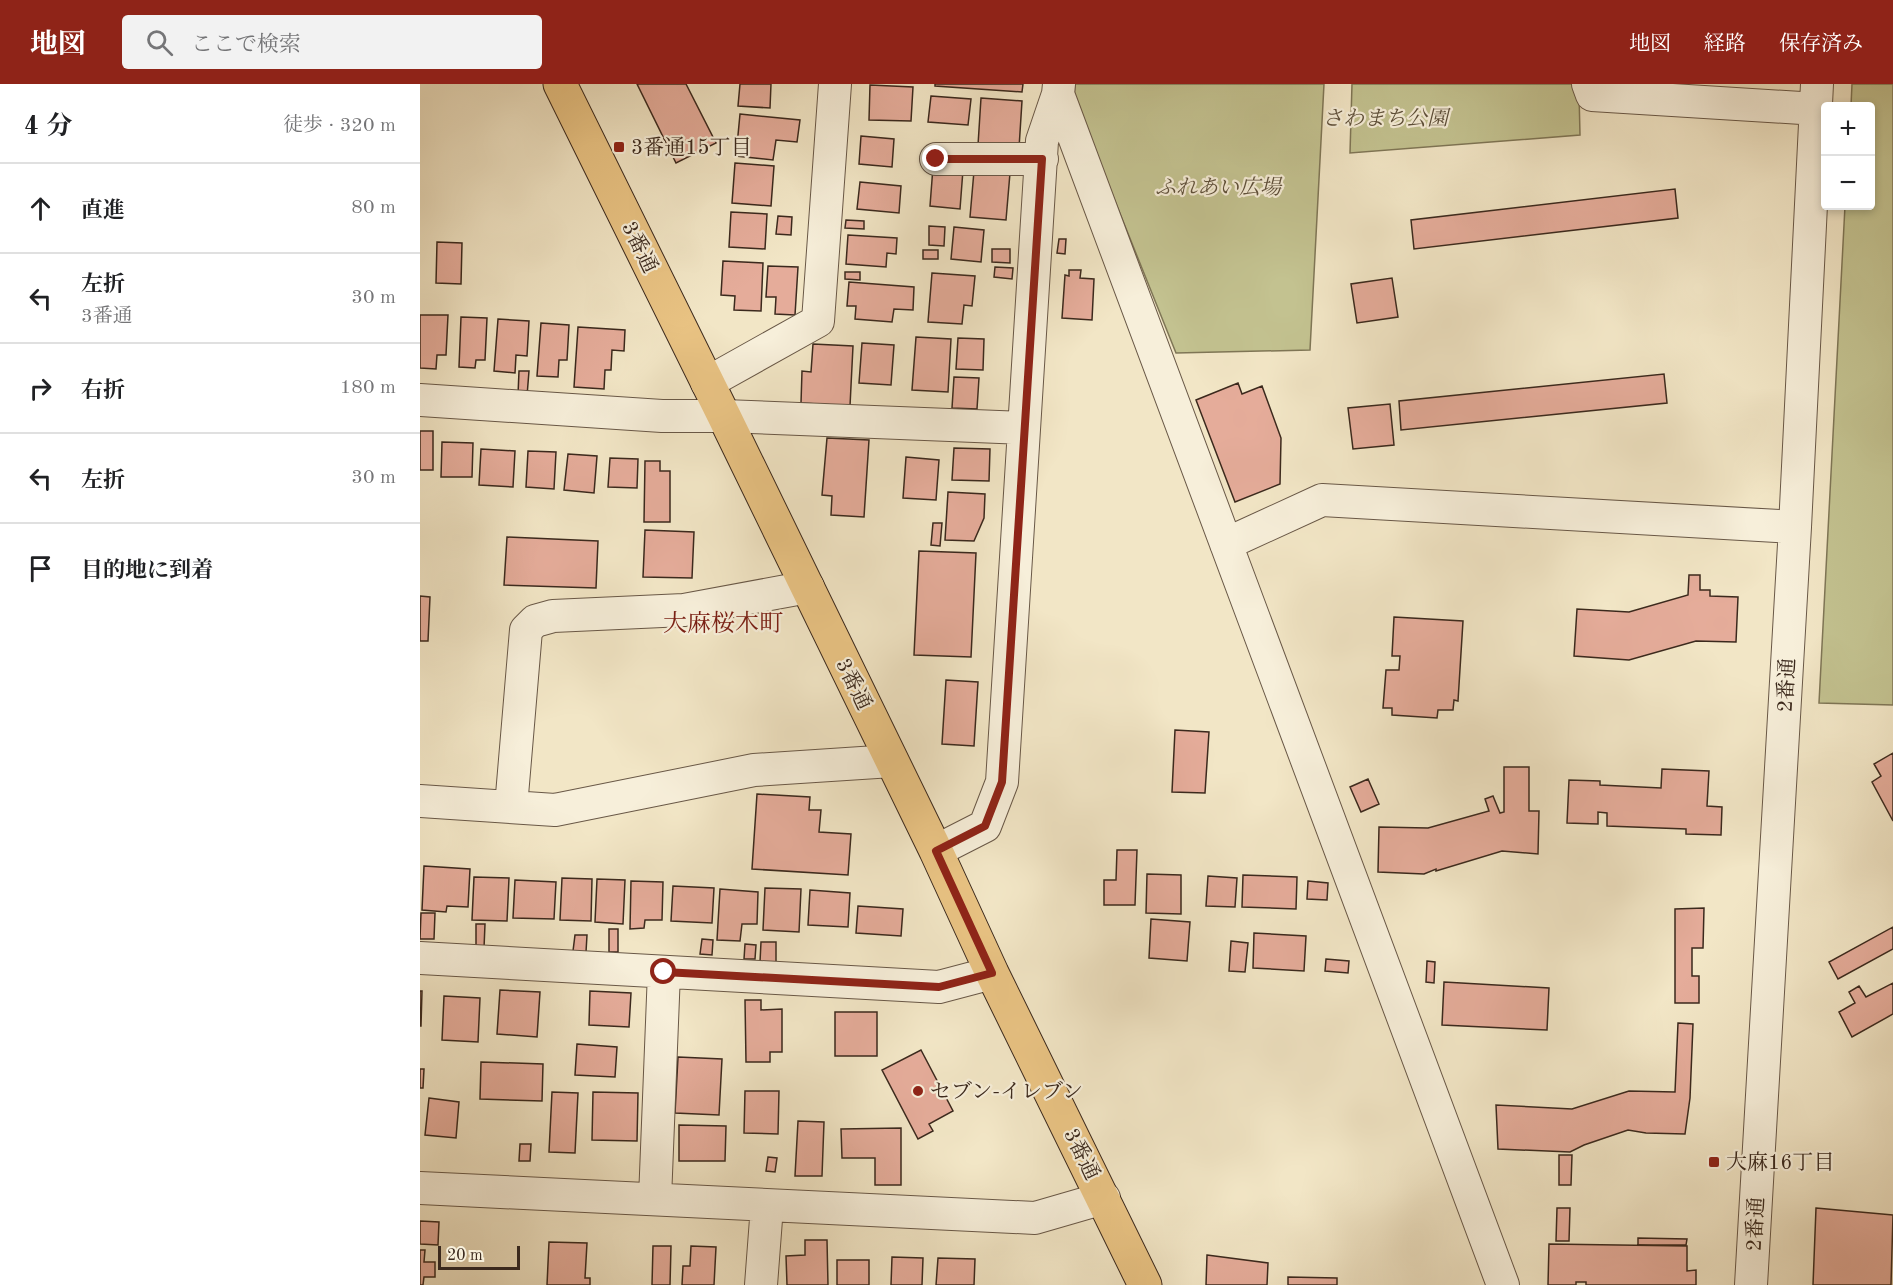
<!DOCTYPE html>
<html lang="ja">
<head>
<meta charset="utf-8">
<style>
  body { margin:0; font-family:"Old Standard TT","Noto Serif JP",serif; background:#f2f2f2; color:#202124 }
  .controls { position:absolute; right:18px; top:18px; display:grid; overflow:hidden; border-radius:6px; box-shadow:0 3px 9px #0003 }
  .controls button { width:54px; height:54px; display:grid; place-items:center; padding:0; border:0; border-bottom:2px solid #e0e0e0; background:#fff; color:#202124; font:30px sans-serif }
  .scale { position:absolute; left:18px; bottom:15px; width:82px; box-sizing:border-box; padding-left:6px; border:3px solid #3b291d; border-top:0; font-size:16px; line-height:21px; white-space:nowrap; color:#3b291d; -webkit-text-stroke:4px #f7efda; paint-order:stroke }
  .stop { position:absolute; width:18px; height:18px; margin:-14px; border:4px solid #8f2418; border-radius:50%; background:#fff }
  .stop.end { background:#8f2418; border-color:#fff; box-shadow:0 2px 6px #0008 }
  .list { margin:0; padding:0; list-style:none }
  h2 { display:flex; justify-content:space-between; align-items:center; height:78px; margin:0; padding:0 24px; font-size:26px }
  h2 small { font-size:20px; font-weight:400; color:#757577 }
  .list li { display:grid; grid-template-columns:39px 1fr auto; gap:18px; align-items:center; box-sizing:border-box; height:90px; padding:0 24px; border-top:2px solid #e0e0e0 }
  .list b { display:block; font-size:22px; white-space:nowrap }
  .list p { margin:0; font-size:20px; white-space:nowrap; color:#757577 }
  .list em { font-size:20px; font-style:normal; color:#757577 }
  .icon { flex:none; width:33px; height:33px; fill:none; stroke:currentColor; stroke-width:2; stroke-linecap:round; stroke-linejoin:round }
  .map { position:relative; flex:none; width:1473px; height:1201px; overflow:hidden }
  header { display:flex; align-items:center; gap:36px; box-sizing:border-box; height:84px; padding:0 30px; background:#8f2418; color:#fff }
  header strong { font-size:28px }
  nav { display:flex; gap:33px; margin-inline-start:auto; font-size:21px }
  .search { width:420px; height:54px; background:#f2f2f2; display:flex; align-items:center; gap:15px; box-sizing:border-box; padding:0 21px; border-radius:6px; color:#757577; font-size:22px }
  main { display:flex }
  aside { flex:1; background:#fff }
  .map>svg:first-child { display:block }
  .green { fill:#c3c290; stroke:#7f7656; stroke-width:1.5 }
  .building { fill:#e5ac9a; stroke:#3b291d; stroke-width:1.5 }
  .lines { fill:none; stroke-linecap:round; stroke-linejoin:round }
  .minor-casing { stroke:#695847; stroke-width:34 }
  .major-casing { stroke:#3b291d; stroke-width:35 }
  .minor { stroke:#f7efda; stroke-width:32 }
  .major { stroke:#e9c383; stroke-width:33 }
  .route { stroke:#8f2418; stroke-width:8 }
  .poi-dot { fill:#8f2418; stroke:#f7efda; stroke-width:2 }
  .labels { text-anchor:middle; stroke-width:4.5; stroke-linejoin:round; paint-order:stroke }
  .park-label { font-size:21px; font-style:italic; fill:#5d4f3a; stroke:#f7efda }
  .poi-label { font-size:21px; fill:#3b291d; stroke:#f7efda; text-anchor:start }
  .street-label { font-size:21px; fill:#3b291d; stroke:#f7efda }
  .quarter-label { font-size:24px; fill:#7a1f14; stroke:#f7efda }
</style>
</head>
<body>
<header>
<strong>地図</strong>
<div class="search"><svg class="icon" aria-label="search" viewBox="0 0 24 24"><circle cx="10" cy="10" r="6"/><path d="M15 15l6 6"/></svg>ここで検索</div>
<nav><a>地図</a><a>経路</a><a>保存済み</a></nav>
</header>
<main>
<aside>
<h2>4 分<small>徒歩 · 320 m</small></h2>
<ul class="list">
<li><svg class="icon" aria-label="ahead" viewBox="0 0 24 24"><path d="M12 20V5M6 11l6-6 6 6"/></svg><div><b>直進</b></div><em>80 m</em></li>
<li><svg class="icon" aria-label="left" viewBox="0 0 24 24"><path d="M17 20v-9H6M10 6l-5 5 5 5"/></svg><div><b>左折</b><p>3番通</p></div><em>30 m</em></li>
<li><svg class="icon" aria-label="right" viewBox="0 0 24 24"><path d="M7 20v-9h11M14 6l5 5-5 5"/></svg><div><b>右折</b></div><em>180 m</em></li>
<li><svg class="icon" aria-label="left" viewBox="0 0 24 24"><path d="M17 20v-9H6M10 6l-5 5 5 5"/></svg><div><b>左折</b></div><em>30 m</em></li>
<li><svg class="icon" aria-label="arrive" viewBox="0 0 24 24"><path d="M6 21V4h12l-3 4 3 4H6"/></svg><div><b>目的地に到着</b></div></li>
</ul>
</aside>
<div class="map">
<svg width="1473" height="1201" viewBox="0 0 1473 1201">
  <rect width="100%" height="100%" fill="#f2e6c6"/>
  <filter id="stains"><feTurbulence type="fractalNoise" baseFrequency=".00333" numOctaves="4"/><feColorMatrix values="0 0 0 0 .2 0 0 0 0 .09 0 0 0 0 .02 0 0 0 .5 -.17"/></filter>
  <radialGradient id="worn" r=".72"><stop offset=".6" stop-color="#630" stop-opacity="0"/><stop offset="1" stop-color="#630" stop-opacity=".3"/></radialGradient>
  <path class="green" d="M655 0H904L890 266 756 269 654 15Z
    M932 0H1156L1159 9 1160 51 930 69Z
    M1432 0H1473V621L1399 619 1425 122H1450V22H1431Z"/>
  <path class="building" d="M217 0H266L296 59 256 79Z
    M320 0H351L350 24 318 22Z
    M515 0H603L602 8 515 2Z
    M450 1 493 3 491 37 449 36Z
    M511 12 551 15 548 41 508 38Z
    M561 14 602 17 599 64 558 61Z
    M320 30 380 36 377 58 356 56 353 76 316 72Z
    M441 52 474 55 472 83 439 80Z
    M315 79 354 82 351 122 312 119Z
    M513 83 543 86 540 125 510 122Z
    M554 87 590 89 586 136 550 133Z
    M440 98 481 102 479 129 437 125Z
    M1255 105 1258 134 994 165 991 136Z
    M311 128 347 130 345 165 309 163Z
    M358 132 372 133 371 151 356 150Z
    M426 136 444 137V145L425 144Z
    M509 142 525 143 524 162 509 161Z
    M534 143 564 146 561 178 531 175Z
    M428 151 477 154 476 170 467 169 466 183 426 180Z
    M639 155H646L645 170 637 169Z
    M17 158 42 159 41 200 16 199Z
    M572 165H590V179L572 178Z
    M503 166H518V175H503Z
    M303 177 343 179 341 227 314 226 315 212 301 211Z
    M348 182 378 183 375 231 355 230 356 213H346Z
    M575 183 593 184 592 195 574 193Z
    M649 186H661L660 194 674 195 672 236 642 234 645 191 649 192Z
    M425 188H440V196L425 195Z
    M512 189 555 192 552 222 544 221 542 240 508 238Z
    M972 194 978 233 937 239 931 200Z
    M429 198 494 203 493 226 474 225 472 238 435 235 436 222H427Z
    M0 231H28L26 271H17L16 285 0 284Z
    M41 233 67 234 65 276H56L55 284 39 283Z
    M78 235 109 237 107 272 96 271 95 289 74 287Z
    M121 239 149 241 147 276H139L138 293 117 292Z
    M158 243 205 246 204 267 192 266 191 286H185L184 305 154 303Z
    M496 253 531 255 528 308 492 306Z
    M538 254 564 255 563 286 536 285Z
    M442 259 474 261 471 301 439 299Z
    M393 260 433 262 430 322 381 319 382 287 391 288Z
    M99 287H109L107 312 98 311Z
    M1244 290 1247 319 981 346 979 317Z
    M534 293 559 294 557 325 532 324Z
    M818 299 822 310 842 302 861 354 860 400 815 418 776 316Z
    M970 320 974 361 933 365 928 324Z
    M0 347H13V386H0Z
    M407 354 449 356 444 433 411 431 412 412 402 411Z
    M22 358 53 359 52 393H21Z
    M534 364 570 365 569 397 532 396Z
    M61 365 95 367 93 403 59 401Z
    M108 367 136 368 134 405 106 403Z
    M148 370 177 372 174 409 144 406Z
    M486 373 519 376 516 416 483 414Z
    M190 374 218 375 217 404 188 403Z
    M225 377H240V387H250V438H224Z
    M528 408 565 410 564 434 554 457 525 456Z
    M513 439H522L520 462 511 461Z
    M225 446 274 448 272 494 223 493Z
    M87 453 178 457 176 504 84 501Z
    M499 467 556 469 551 573 494 571Z
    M1269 491H1280V506H1290V512L1318 513 1316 558 1276 557 1209 576 1154 572 1157 525 1209 528 1268 511Z
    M0 512 10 513 8 557H0Z
    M974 533 1043 537 1038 617 1034 616 1033 626H1018L1017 634 972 631V624H963L966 586H979L980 572H972Z
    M526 596 558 598 554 662 522 660Z
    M755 646 789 648 785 709 752 708Z
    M1473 669V737L1452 698 1461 692 1454 680Z
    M1084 683H1109V727H1119L1118 770 1082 767 1016 787V785L1004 790 958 788 959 743 1008 744 1069 727 1065 715 1073 712 1080 729 1084 728Z
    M1242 685 1289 687 1287 722 1302 723 1301 751 1266 750V745L1187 742V729L1178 728V740L1147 739 1149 696 1180 697V701L1241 704Z
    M948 695 959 720 941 728 930 703Z
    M337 710 390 713 389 726H401L399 748 431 750 428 791 332 785Z
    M697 766H717L715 821H684V796H696Z
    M4 782 50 785 48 823 27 822 26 828 2 826Z
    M727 790 761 791V830L726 829Z
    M823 791 877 793 876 825 822 823Z
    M788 792 817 794 815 823 786 822Z
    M54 793 89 794 87 837 52 836Z
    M142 794 172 795 171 837 140 836Z
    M177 795 205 796 203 840 175 838Z
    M95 796 136 798 134 835 93 834Z
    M211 797 243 798 242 836H225L224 844 210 845Z
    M888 797 908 799 907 816 887 815Z
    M253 802 294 804 292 839 251 837Z
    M345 804 381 805 379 848 343 846Z
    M300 805 338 808 337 840H322L320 857 297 856Z
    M390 806 430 809 428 843 388 841Z
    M438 822 483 825 481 852 436 849Z
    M1284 824 1283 864H1272V892H1279V919H1255V825Z
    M1 829H15L14 855H0Z
    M731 835 770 838 767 877 729 874Z
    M56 840H65L64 864H56Z
    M1473 843V865L1418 895 1409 878Z
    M189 845H198V868H189Z
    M834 849 886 852 884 887 833 884Z
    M155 851H167L166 868 153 867Z
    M282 855 293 856 292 871 280 870Z
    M811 857 828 859 825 888 809 887Z
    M341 858H356V878H340Z
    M325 860 336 861 335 875H324Z
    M906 875 929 877 928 889 905 887Z
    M1007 877 1015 878 1014 899 1006 898Z
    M1024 898 1129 904 1127 946 1022 941Z
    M1473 899V930L1432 953 1419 928 1435 919 1429 908 1439 902 1446 913Z
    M80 906 120 908 117 953 77 950Z
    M0 907H2L1 942H0Z
    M170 907 211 909 209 943 169 941Z
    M24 912 60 914 58 958 22 956Z
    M325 916H341V926L362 925V968H350V978H326Z
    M415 928H457V972H415Z
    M1258 939 1273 940 1270 1014 1265 1050 1226 1049 1208 1046 1164 1061 1150 1068 1078 1065 1076 1021 1152 1025 1209 1007 1255 1008Z
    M157 960 197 963 195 993 155 991Z
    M501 966 533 1027 509 1040 513 1047 498 1055 462 986Z
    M258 973 302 975 299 1031 255 1029Z
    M61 978 123 980 122 1017 60 1015Z
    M0 985H4L3 1004H0Z
    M325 1007H359L358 1050 324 1049Z
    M132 1008 158 1009 155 1069 129 1068Z
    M173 1008 218 1009 217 1057 172 1056Z
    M9 1014 39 1018 36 1054 5 1051Z
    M378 1037 404 1038 402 1092H375Z
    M259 1041 306 1042 305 1077H259Z
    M481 1044V1101H455V1074H422L421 1045Z
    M100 1060H111L110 1077H99Z
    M1139 1071H1152L1151 1101H1139Z
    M348 1073 357 1074 355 1088 346 1087Z
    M1137 1124H1150L1149 1157H1136Z
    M1396 1124 1473 1131 1471 1201H1393Z
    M0 1137 19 1138 18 1161 0 1160Z
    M1218 1154 1267 1155 1266 1161H1218Z
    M385 1156H407L408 1201H367L366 1172 385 1171Z
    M129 1158 167 1159 165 1194H170V1201H127Z
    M1129 1160 1267 1162V1187L1276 1186V1201H1166V1198H1156V1201H1128Z
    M233 1162H251L250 1201H232Z
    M271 1162 296 1163 294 1201H262L263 1182H270Z
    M0 1166H5L4 1178H15V1193H4L3 1201H0Z
    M787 1171 848 1179 847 1201H786Z
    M472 1173 503 1174 502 1201H471Z
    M518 1174 555 1175 554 1201H516Z
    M417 1176H449V1201H417Z
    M868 1193 917 1194V1201H868Z"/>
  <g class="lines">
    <defs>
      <path id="minor" d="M639 0 638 10 1083 1201
        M1168 0 1172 11 1397 25
        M516 75H622
        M287 299 398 237 415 0
        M0 316 242 332H304L603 344
        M806 460 902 416 1375 443
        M0 717 135 726 334 686 472 677
        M91 723 106 546 115 537 133 532 264 526 388 503
        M516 767 565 742 582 698 622 57 638 10
        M0 874 519 903 572 889
        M0 1104 615 1134 684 1114
        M235 1115 244 888
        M341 1201 347 1122
        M1331 1201 1375 443 1397 0"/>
      <path id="major" d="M140 0 304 332 516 767 572 889 725 1201"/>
    </defs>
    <use href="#minor" class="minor-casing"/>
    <use href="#major" class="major-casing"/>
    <use href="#minor" class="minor"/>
    <use href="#major" class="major"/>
  </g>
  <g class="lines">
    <path class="route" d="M244 888 519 903 572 889 516 767 565 742 582 698 622 75H516"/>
  </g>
  <g class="poi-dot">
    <rect x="193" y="57" width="12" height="12" rx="3"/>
    <circle cx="498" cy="1007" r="6"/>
    <rect x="1288" y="1072" width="12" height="12" rx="3"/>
  </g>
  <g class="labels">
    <g class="park-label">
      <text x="965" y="41">さわまち公園</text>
      <text x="798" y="110">ふれあい広場</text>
    </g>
    <g class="poi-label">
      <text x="211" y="70">3番通15丁目</text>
      <text x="510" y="1014">セブン-イレブン</text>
      <text x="1306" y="1085">大麻16丁目</text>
    </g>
    <g class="street-label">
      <text transform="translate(220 163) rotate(64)" y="7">3番通</text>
      <text transform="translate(434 600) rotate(64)" y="7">3番通</text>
      <text transform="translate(1366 601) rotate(-87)" y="7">2番通</text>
      <text transform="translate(662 1070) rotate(64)" y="7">3番通</text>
      <text transform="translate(1335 1140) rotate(-87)" y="7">2番通</text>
    </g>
    <g class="quarter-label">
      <text x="303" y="547">大麻桜木町</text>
    </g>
  </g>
  <rect width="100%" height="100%" filter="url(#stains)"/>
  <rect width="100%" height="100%" fill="url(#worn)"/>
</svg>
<div class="controls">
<button>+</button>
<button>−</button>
</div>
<div class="scale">20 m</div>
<div class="stop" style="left:244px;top:888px"></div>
<div class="stop end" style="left:516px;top:75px"></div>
</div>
</main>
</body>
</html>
